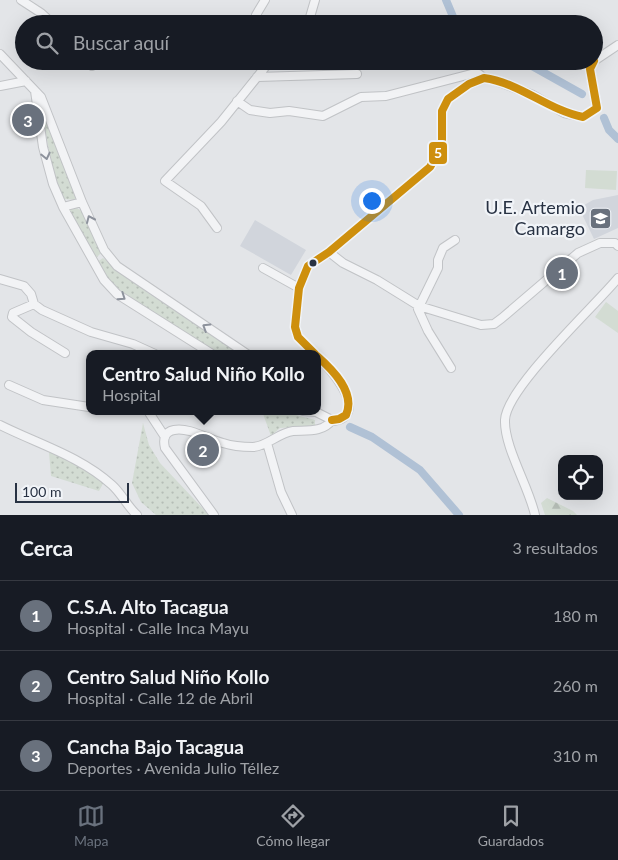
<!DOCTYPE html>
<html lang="es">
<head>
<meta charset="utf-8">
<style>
  body { margin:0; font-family:Lato,sans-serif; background:#20242c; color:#f1f3f6 }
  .controls { position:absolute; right:15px; bottom:15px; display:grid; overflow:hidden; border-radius:10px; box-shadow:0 5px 20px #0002 }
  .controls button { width:45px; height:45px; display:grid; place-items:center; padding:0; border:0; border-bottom:1px solid #363941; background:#171b24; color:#f1f3f6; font:25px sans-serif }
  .scale { position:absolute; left:15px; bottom:12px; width:114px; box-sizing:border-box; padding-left:5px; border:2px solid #283243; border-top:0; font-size:14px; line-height:18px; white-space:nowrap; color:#283243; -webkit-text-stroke:4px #f1f4f8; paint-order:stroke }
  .you { position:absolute; left:371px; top:200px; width:18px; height:18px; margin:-12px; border:4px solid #fff; border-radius:50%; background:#1a73e8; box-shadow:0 0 0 8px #1a73e833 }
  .badge { display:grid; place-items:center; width:32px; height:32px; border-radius:50%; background:#69717d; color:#fff; font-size:16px; font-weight:700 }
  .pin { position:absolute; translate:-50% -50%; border:2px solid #fff; box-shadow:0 1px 5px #0006 }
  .popup { position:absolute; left:86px; top:350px; width:235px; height:65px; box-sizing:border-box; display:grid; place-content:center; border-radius:10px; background:#171b24; filter:drop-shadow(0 1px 4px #0005); font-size:16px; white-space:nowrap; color:#9ea1a6 }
  .popup b { font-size:19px; color:#f1f3f6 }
  .popup::after { content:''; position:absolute; left:50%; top:100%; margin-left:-10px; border:10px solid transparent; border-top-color:#171b24 }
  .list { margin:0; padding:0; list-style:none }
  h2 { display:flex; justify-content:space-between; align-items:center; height:65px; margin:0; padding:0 20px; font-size:21px }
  h2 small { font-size:16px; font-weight:400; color:#9ea1a6 }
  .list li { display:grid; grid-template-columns:32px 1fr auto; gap:15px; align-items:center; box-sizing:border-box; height:70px; padding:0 20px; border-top:1px solid #363941 }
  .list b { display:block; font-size:19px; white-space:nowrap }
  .list p { margin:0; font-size:16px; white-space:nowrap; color:#9ea1a6 }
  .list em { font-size:16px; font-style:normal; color:#9ea1a6 }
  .icon { flex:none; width:28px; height:28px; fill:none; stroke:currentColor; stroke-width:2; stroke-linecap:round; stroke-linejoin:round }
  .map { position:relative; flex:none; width:618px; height:515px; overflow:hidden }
  .search { position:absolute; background:#171b24; box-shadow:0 5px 20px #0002; left:15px; right:15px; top:15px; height:55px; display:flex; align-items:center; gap:12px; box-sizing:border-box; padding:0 18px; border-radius:28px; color:#9ea1a6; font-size:19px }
  .sheet { height:275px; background:#171b24 }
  nav { display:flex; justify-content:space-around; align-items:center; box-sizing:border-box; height:70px; border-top:1px solid #363941; background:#171b24; font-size:14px; color:#9ea1a6 }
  nav a { display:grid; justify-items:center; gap:2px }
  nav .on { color:#69717d }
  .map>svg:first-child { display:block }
  .built { fill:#d1d5dc }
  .grass { fill:#d3dcd3 }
  .forest { fill:url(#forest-firs) }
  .park { fill:url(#park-dots) }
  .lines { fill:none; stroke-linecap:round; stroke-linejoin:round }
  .canal { stroke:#b0c1d5; stroke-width:8 }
  .minor-casing { stroke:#c1c3c6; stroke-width:10 }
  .minor { stroke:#f2f3f5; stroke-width:8 }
  .bus-1-casing { stroke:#f1f4f8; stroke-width:11 }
  .bus-1 { stroke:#ce8f0d; stroke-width:8 }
  .oneway { stroke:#8d929c }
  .bus-dot { fill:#283243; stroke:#f1f4f8; stroke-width:2 }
  .labels { text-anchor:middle; stroke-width:4.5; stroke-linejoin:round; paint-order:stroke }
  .poi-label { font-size:18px; fill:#283243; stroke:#f1f4f8; text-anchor:end }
  .line-badge { stroke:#f1f4f8; stroke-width:2 }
  .badge-label { font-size:14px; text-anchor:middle; font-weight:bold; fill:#fff }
</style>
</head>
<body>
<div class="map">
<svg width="618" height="515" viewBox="0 0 618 515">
  <defs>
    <pattern id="forest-firs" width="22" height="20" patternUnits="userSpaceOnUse" patternTransform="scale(1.25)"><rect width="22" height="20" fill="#d3dcd3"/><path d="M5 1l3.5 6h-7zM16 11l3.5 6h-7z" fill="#b5bdb6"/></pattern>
    <pattern id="park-dots" width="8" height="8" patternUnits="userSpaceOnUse" patternTransform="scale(1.25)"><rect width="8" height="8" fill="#d3dcd3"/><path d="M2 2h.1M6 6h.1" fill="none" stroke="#b5bdb6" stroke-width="1.8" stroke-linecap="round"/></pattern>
  </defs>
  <rect width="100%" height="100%" fill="#e3e5e8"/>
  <path class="built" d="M618 195V228L594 239 579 208 593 200Z
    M255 220 306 250 291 275 240 246Z"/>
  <path class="grass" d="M586 170 617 171 616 190 585 188Z
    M606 302 618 311V333L595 317Z"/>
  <path class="forest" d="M547 498 573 511 577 515H545L541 503Z"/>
  <path class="park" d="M40 103 72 184 76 198 75 200 65 199 55 182Z
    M73 207 81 210 102 252 97 257 92 252 69 211Z
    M103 258 148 293 243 354H219L134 301 109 281 100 270 97 262Z
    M262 411H281L315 420V426L280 428 271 436Z
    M143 423 149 445 160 463 209 515H156L141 502 132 483Z
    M52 446 105 480 99 491 51 476 49 453 51 452Z"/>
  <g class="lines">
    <path class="canal" d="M446 0 454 19 462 24
      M523 61 582 94
      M604 118 609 130 618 139
      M350 427 372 437 420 470 459 515"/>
    <defs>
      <path id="minor" d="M21 0 41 13 53 24
        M256 15 265 0
        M308 24 315 0
        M0 54 41 97 82 202 104 250 117 266 247 354
        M91 61 92 66
        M594 61 618 45
        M257 77 357 74
        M0 86 26 81
        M35 91 43 147 53 184 63 207 104 280 117 294 212 354
        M237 101 250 110 270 113 289 111 323 116 361 97 386 96 471 74H479L484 78
        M63 207 82 202
        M217 228 201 206 165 181 221 122 270 61
        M329 252 343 263 377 280 419 306 481 325 494 324 502 318 578 253 600 243H615L618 246
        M263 268 299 288
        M0 279 24 286 31 294 34 304 42 310 91 332 133 344 155 354
        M34 304 13 313 12 317 31 332 65 353
        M315 354 298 337 295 327 299 288 308 266 329 252 430 167 442 146V111L448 99 469 84 484 78 491 79 533 95 564 113 583 117 597 108 590 69 594 61
        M451 368 428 331 418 309 438 268V260L443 248 455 240
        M9 385 43 400 89 407
        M148 411 165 437
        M303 411 316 412 334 421C371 414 329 367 317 356
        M0 425C38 444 80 456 112 485 122 494 127 506 137 515
        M267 443 281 492 292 515
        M214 515 165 448C163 440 164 432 174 430 189 427 208 439 223 443 232 446 244 447 253 447 268 446 278 433 293 431 306 430 323 433 332 420
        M535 515C529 487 504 447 505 420 506 388 595 306 618 278"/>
    </defs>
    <use href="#minor" class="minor-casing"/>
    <use href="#minor" class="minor"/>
    <defs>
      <path id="bus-1" d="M315 354 298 337 295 327 299 288 308 266 329 252 430 167 442 146V111L448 99 469 84 484 78C520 83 548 110 583 117L597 108 590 69 594 61
        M317 356C333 370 356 393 346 415L339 419 332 420"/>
    </defs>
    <use href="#bus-1" class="bus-1-casing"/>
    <use href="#bus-1" class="bus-1"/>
  </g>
  <defs><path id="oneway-chevron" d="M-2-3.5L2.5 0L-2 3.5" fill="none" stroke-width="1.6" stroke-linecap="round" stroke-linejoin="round" transform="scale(1.25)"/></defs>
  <g class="oneway">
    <use href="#oneway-chevron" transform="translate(46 156) rotate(77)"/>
    <use href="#oneway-chevron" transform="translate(90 219) rotate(-114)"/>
    <use href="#oneway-chevron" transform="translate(122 297) rotate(34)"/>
    <use href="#oneway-chevron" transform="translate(206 327) rotate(-148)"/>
  </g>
  <defs>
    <symbol id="school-square" viewBox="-11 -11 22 22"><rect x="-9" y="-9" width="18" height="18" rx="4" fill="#69717d" stroke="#f1f4f8"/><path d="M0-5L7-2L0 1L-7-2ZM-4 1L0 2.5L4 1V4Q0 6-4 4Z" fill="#fff"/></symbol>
  </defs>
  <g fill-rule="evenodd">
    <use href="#school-square" x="588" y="206" width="25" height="25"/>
  </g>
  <circle class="bus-dot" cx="313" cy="263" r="4.5"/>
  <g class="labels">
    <g class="poi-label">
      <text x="585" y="214">U.E. Artemio<tspan x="585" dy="21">Camargo</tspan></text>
    </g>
  </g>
  <rect class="line-badge" x="428" y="141" width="20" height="24" rx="5" fill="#ce8f0d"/>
  <g class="badge-label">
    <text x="438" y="158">5</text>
  </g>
</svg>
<div class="controls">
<button><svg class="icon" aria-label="locate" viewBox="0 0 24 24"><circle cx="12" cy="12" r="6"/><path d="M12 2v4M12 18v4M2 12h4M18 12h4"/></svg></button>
</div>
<div class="scale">100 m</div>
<div class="you"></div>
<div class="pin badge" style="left:562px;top:273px">1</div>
<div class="pin badge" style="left:203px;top:450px">2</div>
<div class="popup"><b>Centro Salud Niño Kollo</b>Hospital</div>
<div class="pin badge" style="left:28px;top:120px">3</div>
<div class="search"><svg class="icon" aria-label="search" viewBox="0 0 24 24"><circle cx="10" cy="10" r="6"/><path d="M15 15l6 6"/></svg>Buscar aquí</div>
</div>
<section class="sheet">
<h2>Cerca<small>3 resultados</small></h2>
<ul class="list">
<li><span class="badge">1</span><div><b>C.S.A. Alto Tacagua</b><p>Hospital · Calle Inca Mayu</p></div><em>180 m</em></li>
<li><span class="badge">2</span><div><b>Centro Salud Niño Kollo</b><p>Hospital · Calle 12 de Abril</p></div><em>260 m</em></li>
<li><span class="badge">3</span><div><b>Cancha Bajo Tacagua</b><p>Deportes · Avenida Julio Téllez</p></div><em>310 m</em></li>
</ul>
</section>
<nav>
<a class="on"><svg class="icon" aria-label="map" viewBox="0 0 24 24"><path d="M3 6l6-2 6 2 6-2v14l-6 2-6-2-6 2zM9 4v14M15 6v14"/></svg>Mapa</a>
<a><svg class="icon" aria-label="directions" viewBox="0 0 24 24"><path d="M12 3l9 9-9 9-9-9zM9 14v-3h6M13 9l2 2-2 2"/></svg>Cómo llegar</a>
<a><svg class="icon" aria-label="saved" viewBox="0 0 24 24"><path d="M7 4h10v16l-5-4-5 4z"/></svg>Guardados</a>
</nav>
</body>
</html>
